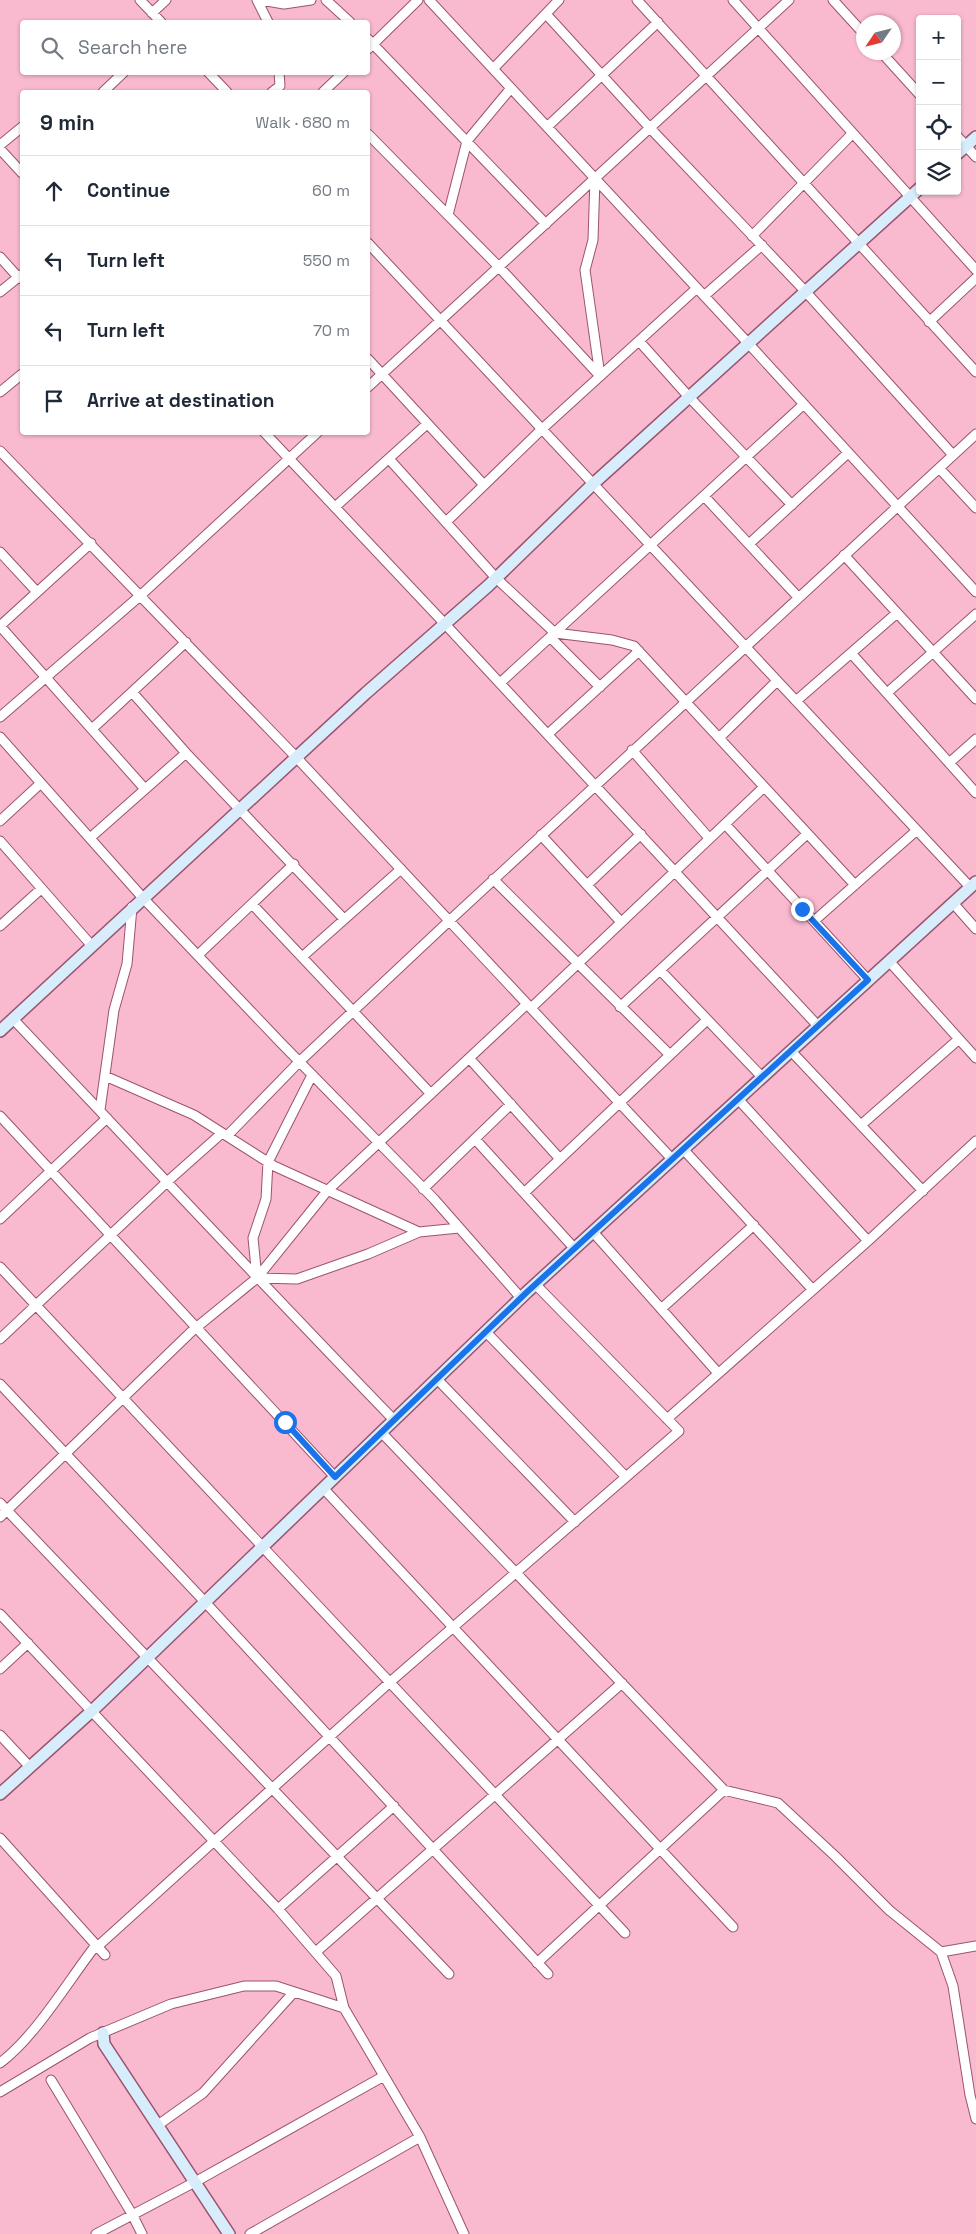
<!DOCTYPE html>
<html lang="en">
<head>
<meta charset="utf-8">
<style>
  body { margin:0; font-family:"Space Grotesk",sans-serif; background:#f2f2f3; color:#1f2937 }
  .controls { position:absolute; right:15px; top:15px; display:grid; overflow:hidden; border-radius:5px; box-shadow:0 1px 4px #0004 }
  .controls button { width:45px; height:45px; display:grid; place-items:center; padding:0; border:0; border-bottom:1px solid #e0e1e3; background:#fff; color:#1f2937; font:25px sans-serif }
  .compass { position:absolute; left:856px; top:15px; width:45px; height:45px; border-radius:50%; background:#fff; box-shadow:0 1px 4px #0004; rotate:235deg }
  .stop { position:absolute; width:15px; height:15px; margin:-11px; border:4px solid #1a73e8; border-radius:50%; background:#fff }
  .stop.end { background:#1a73e8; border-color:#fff; box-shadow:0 1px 5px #0008 }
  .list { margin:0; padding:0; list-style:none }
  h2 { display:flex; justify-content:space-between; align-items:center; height:65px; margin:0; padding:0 20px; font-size:21px }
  h2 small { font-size:16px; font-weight:400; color:#747a83 }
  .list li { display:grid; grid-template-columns:32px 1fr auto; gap:15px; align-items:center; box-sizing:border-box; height:70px; padding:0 20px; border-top:1px solid #e0e1e3 }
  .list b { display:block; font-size:19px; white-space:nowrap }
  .list em { font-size:16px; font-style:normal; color:#747a83 }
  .icon { flex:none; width:28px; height:28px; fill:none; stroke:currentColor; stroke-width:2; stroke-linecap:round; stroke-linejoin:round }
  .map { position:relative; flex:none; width:976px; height:2234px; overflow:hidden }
  .search { position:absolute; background:#fff; box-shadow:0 1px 4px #0004; left:20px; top:20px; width:350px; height:55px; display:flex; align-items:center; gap:12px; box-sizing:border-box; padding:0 18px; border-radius:5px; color:#747a83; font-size:19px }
  .panel { position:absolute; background:#fff; box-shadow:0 1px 4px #0004; left:20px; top:90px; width:350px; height:345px; border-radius:5px }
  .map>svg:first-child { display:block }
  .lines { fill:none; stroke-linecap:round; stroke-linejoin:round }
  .street-casing { stroke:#9b546e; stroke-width:11 }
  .secondary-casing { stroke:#9b546e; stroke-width:14 }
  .street { stroke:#fff; stroke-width:9 }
  .secondary { stroke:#d8edfb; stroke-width:11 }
  .route { stroke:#1a73e8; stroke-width:6 }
</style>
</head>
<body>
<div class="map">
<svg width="976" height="2234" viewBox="0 0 976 2234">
  <rect width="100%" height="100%" fill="#f9b9ce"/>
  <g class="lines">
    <defs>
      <path id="street" d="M140 0 161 22
        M257 0 268 22
        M261 0 284 4 311 0
        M326 0 350 22
        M429 0 748 343 976 592
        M637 0 976 372
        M733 0 976 270
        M833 0 864 34
        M152 13 166 0
        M546 14 650 128 805 291 953 455
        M368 39 546 224
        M368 49 418 0
        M881 52 920 95
        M493 69 559 0
        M208 72 227 92
        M103 92 124 72
        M272 92 280 86 279 72
        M323 92 344 72
        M547 127 658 22
        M368 134 499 267 600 376 585 270 593 240 595 178
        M957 136 976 157
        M0 145 22 127
        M0 149 22 173
        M448 215 467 141 511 88
        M752 236 852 134
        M368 243 970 887
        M0 257 18 277 22 279
        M0 292 21 275
        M704 296 762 245
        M929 322 976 278
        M639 341 689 397 792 505
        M368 359 484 485
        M368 387 789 0
        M0 392 22 374
        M264 432 445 624 818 1026
        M0 451 296 757 672 1159
        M390 460 496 578 555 633 612 640 634 646 855 885
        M939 468 976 508
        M704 496 798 597
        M335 507 427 424
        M446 522 542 429 697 288
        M749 544 848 453
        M0 552 37 592
        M844 555 976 699
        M0 626 145 789
        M0 626 91 543
        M550 637 600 687
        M851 653 976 793
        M500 683 804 404
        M132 692 186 753 344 919
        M887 693 976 614
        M796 701 897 613
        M0 717 141 595 318 432
        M92 729 186 642
        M548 734 639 651
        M0 737 143 898 281 1043 434 1199 521 1298
        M719 738 777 681
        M632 750 709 838
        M949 763 976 739
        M0 821 41 783
        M725 824 868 980
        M541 835 621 922
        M90 838 186 753
        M0 841 92 946
        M493 879 670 1055
        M587 885 641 834
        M953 903 976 929
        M252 904 431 1094
        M814 921 916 831
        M0 926 41 889
        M199 954 294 864
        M302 957 401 869
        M889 961 976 1058
        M660 970 762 1077
        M620 1007 807 834
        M531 1008 764 787
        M13 1019C140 1153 266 1288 394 1420
        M791 1051 923 1191
        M469 1058 560 1159
        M312 1075 268 1162 266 1199 253 1238 257 1278 297 1279 368 1254 419 1232
        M105 1076 194 1115 274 1166 419 1232 459 1228
        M738 1099 868 1241
        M100 1110 114 1010 127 964 132 907
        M0 1116 335 1477
        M861 1125 959 1039
        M227 1136 299 1062 449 921 976 434
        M475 1139 575 1249
        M683 1149 813 1290
        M423 1189 511 1104
        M524 1193 707 1020
        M0 1219 107 1118
        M593 1232 718 1373
        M0 1267 625 1933
        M661 1309 754 1225
        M486 1332 626 1477
        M0 1339 168 1181 222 1133
        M437 1379 575 1522
        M0 1384 205 1602 548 1974
        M667 1419 868 1241 976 1141
        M381 1432 724 1790 778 1803 835 1856 889 1910 941 1952 953 1986 970 2095 976 2119
        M323 1488 733 1927
        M0 1503 449 1974
        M0 1517 192 1331 257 1278 328 1190 527 1004
        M0 1614 278 1909 336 1976 344 2008 420 2137 464 2234
        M0 1669 28 1643
        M0 1735 30 1767
        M0 1838 105 1955
        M278 1909 394 1806
        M97 1947 390 1682 679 1431 536 1285
        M317 1951 622 1683
        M941 1952 976 1946
        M537 1963 724 1790
        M0 2063C36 2036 68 1981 96 1945
        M51 2080 132 2214 142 2234
        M0 2092 90 2038 171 2004 244 1986H276L344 2008
        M158 2125 203 2093 294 1992
        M96 2234 195 2182 384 2076
        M250 2234 420 2137"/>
      <path id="secondary" d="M957 154 976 137
        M0 1031 366 693 488 586 593 484 920 188
        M0 1794 93 1710 527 1292 976 882
        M103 2033 104 2044 229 2234"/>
    </defs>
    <use href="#street" class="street-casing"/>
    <use href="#secondary" class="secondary-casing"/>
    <use href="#street" class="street"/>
    <use href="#secondary" class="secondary"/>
  </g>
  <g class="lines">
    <path class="route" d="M285 1422 335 1477 527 1292 868 980 802 909"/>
  </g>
</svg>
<div class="controls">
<button>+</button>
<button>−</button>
<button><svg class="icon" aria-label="locate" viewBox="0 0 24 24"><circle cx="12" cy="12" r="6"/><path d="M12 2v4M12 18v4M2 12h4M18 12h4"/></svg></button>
<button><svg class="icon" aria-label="layers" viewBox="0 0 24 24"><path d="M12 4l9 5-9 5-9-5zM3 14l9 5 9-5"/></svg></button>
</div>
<svg class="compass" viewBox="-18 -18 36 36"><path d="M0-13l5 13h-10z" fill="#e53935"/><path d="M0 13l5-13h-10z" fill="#747a83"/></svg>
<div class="stop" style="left:285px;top:1422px"></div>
<div class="stop end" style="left:802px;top:909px"></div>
<div class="search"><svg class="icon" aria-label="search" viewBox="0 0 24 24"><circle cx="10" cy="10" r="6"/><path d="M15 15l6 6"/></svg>Search here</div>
<section class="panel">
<h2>9 min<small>Walk · 680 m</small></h2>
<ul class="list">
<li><svg class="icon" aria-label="ahead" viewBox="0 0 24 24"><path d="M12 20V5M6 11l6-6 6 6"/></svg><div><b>Continue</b></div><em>60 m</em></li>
<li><svg class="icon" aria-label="left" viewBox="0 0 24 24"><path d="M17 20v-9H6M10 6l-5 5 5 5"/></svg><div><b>Turn left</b></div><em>550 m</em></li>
<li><svg class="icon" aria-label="left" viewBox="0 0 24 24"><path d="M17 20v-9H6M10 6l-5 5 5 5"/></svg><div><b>Turn left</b></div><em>70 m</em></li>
<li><svg class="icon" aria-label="arrive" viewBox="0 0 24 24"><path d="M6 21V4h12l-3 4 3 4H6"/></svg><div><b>Arrive at destination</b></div></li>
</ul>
</section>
</div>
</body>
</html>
